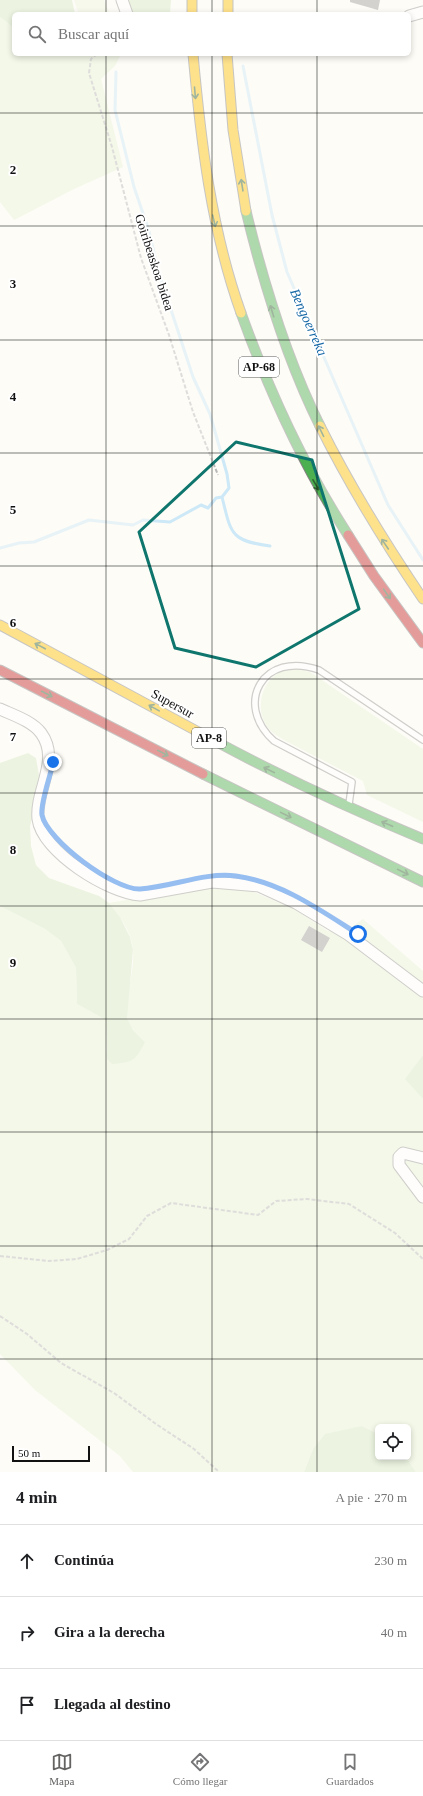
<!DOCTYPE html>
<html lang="es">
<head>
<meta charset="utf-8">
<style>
  body { margin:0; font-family:Georgia,serif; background:#f6f6f6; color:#202124 }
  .controls { position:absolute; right:12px; bottom:12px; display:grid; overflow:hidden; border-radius:6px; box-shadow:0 2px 6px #0003 }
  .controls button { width:36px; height:36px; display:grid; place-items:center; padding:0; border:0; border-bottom:1px solid #e0e0e0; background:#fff; color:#202124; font:20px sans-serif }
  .scale { position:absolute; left:12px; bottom:10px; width:78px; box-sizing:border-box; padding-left:4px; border:2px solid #111; border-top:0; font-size:11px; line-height:14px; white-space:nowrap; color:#111; -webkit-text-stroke:3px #fff; paint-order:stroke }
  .stop { position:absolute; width:12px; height:12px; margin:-9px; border:3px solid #1a73e8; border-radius:50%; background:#fff }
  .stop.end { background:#1a73e8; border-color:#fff; box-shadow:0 1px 4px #0008 }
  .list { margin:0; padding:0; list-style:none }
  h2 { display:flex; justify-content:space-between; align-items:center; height:52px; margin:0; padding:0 16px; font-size:17px }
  h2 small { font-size:13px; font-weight:400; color:#757577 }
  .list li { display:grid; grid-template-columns:26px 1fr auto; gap:12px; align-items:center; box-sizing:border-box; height:72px; padding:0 16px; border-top:1px solid #e0e0e0 }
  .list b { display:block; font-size:15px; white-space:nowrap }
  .list em { font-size:13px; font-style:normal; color:#757577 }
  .icon { flex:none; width:22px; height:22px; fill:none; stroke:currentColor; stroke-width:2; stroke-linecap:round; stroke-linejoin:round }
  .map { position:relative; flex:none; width:423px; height:1472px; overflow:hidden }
  .search { position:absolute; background:#fff; box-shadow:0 2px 6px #0003; left:12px; right:12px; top:12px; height:44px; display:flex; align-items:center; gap:10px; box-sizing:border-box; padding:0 14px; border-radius:6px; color:#757577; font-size:15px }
  .sheet { height:268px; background:#fff }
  nav { display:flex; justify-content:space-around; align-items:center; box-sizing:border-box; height:56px; border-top:1px solid #e0e0e0; background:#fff; font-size:11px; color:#757577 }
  nav a { display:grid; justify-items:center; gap:2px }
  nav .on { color:#646362 }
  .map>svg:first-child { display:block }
  .green { fill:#e7f3d7 }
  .forest { fill:#d8eac5 }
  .pitch { fill:#f0f6e1 }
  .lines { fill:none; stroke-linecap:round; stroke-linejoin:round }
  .stream { stroke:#cde8f7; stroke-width:3 }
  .building { fill:#a19f9c }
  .lane-casing { stroke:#979795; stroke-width:8 }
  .street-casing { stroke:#979795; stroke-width:13 }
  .fast-casing { stroke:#858482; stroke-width:11 }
  .slow-casing { stroke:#858482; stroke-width:11 }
  .jam-casing { stroke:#858482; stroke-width:11 }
  .path { stroke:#b9b9b8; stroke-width:2; stroke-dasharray:4 2; stroke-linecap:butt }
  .lane { stroke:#fffffe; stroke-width:5.5 }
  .street { stroke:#fffffe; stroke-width:11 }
  .fast { stroke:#4caf50; stroke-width:9 }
  .slow { stroke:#ffc107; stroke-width:9 }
  .jam { stroke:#c62828; stroke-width:9 }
  .oneway { stroke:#2e6030 }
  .route { stroke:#1a73e8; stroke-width:5 }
  .marked { fill:none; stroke:#0f766e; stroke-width:3; stroke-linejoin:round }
  .grid { fill:none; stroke:#111; stroke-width:1; stroke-opacity:0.55 }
  .labels { text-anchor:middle; stroke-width:4; stroke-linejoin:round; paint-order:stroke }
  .shield { fill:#fff; stroke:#585858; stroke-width:1 }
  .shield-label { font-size:12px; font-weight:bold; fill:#111 }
  .street-label { font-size:13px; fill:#111; stroke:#fff }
  .water-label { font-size:14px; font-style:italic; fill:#1768a6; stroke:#fff }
  .grid-label { font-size:13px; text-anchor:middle; font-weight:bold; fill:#111; stroke:#fff; stroke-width:4; stroke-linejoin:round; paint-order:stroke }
</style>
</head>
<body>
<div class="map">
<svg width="423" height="1472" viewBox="0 0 423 1472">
  <rect width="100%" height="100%" fill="#fdfcf7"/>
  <path class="green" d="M0 17 14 28V54H83L84 56 87 54H121L115 66 101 79 123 167 74 189 14 220 0 202Z
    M296 669 310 672 423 749V822L367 795 363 781 282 739C278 736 274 734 271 731 254 715 259 683 280 672 285 670 291 670 296 669Z
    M200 887 249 890 294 909 328 931H346L363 919 423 971V1055L406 1079 423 1099V1472H416L406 1457H408V1427H378V1434L362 1426 313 1449 304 1472H133L120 1456 35 1390 0 1354V906L45 929 61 941 76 968 77 1004 106 1020V1052L145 1042C138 1035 129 1027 127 1017 125 995 135 971 133 949 131 931 120 916 109 903Z"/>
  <path class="forest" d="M0 0H72L75 14H14V28L0 17Z
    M128 0H171L170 14H134Z
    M28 753 36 758 39 775V795L30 826 31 846 36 865 49 878 99 896 109 903 120 917 130 937 133 950 127 1018 133 1030 145 1042C135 1061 134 1062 112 1064L107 1059 106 1020 77 1004 76 968 61 941 45 929 0 906V763Z
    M423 1055V1099L405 1079Z
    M362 1426 378 1434V1457H406L416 1472H304L313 1449 325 1434Z"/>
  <path class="pitch" d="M74 0H104L110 14H79Z"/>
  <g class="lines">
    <path class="stream" d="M243 66 272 215 287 272 388 505 423 560
      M116 72 115 110 134 187 149 231 158 270 193 377 210 414 227 474 229 488 222 497C231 533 230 541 270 546
      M0 548 19 543 34 542 89 520 133 525 143 520 170 522 201 505 208 508 216 498 222 497"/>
  </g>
  <path class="building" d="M350 0H380L378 10 350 2Z
    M309 926 330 938 322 952 301 940Z"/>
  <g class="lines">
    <defs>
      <path id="lane" d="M349 804 352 782 274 741C233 704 263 650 319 670L423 740"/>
      <path id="street" d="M122 0 127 14
        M409 16 423 12
        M0 709C13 715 32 721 41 733 61 760 35 790 38 819 42 852 109 893 140 895L212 882 259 886 296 903 349 935 423 991
        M423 1158 403 1153 399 1157V1165L423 1197"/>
      <path id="fast" d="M246 211C264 285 286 358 320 426
        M241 313C269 391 303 465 348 535
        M217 742C284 778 353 810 423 839
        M203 774 423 882"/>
      <path id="slow" d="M192 0V14
        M228 0V14
        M193 54C201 142 211 229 241 313
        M227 54 233 130 246 211
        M320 426C350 486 385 543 423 599
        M0 625 217 742"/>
      <path id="jam" d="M348 535 374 576 423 643
        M0 670 203 774"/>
    </defs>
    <use href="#lane" class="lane-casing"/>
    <use href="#street" class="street-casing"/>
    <use href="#fast" class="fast-casing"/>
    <use href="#slow" class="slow-casing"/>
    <use href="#jam" class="jam-casing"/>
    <path class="path" d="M97 54 91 59 89 73 112 147 141 258 169 335 193 412 218 475
      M0 1256 49 1261 77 1259 107 1250 129 1239 147 1216 171 1203 258 1215 276 1201 307 1199 349 1204 395 1233 423 1259
      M0 1316 27 1334 61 1363 114 1393 156 1424 194 1449 219 1472"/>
    <use href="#lane" class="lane"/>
    <use href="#street" class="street"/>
    <use href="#fast" class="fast"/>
    <use href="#slow" class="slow"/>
    <use href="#jam" class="jam"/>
  </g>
  <defs><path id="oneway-shaft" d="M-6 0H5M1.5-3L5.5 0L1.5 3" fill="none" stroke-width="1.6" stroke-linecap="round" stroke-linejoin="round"/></defs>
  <g class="oneway">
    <use href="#oneway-shaft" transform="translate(195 93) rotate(85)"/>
    <use href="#oneway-shaft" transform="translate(242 185) rotate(-99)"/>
    <use href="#oneway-shaft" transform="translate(214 221) rotate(77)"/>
    <use href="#oneway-shaft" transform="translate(272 311) rotate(-107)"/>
    <use href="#oneway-shaft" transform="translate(321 431) rotate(-116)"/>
    <use href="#oneway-shaft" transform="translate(316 485) rotate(60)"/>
    <use href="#oneway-shaft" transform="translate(385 544) rotate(-124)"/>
    <use href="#oneway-shaft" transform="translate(387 594) rotate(55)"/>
    <use href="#oneway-shaft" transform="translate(40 646) rotate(-152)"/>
    <use href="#oneway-shaft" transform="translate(47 694) rotate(27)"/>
    <use href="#oneway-shaft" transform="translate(154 708) rotate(-151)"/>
    <use href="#oneway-shaft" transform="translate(163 753) rotate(27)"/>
    <use href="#oneway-shaft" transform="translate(269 770) rotate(-154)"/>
    <use href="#oneway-shaft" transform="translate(286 815) rotate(26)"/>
    <use href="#oneway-shaft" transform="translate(387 824) rotate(-157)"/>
    <use href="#oneway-shaft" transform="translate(403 872) rotate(26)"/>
  </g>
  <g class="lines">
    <path class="route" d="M53 762C51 775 40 803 42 815 47 840 114 890 140 889 172 887 204 872 236 876 281 882 320 910 358 934"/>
  </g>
  <path d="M0 0H423V1472H0ZM236 442 312 460 359 609 256 667 175 648 139 532Z" fill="#fdfcf7" fill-opacity=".55" fill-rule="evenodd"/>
  <path class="marked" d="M236 442 312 460 359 609 256 667 175 648 139 532Z"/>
  <path class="grid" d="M106 0V14M212 0V14M317 0V14M106 54V1472M212 54V1472M317 54V1472M0 113H423M0 226H423M0 340H423M0 453H423M0 566H423M0 679H423M0 793H423M0 906H423M0 1019H423M0 1132H423M0 1246H423M0 1359H423"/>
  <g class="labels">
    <g class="shield">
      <rect x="239" y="357" width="40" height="20" rx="3"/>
      <rect x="192" y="728" width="34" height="20" rx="3"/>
    </g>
    <g class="shield-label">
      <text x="259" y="371">AP-68</text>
      <text x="209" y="742">AP-8</text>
    </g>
    <g class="street-label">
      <text transform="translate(155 262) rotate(72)" y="5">Goiribeaskoa bidea</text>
      <text transform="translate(173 703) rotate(29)" y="5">Supersur</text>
    </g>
    <g class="water-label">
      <text transform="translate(309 322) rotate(66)" y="5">Bengoerreka</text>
    </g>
  </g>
  <g class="grid-label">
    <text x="13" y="174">2</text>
    <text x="13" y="288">3</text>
    <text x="13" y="401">4</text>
    <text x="13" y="514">5</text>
    <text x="13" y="627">6</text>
    <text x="13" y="741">7</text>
    <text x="13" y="854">8</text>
    <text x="13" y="967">9</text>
  </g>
</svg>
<div class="controls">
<button><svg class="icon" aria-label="locate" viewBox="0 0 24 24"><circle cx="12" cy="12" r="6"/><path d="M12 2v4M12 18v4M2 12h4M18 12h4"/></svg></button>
</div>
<div class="scale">50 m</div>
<div class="stop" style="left:358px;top:934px"></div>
<div class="stop end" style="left:53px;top:762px"></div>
<div class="search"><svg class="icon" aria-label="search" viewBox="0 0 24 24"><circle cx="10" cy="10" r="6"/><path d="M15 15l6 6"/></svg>Buscar aquí</div>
</div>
<section class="sheet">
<h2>4 min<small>A pie · 270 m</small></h2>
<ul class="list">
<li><svg class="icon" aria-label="ahead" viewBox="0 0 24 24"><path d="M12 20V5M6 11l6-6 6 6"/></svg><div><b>Continúa</b></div><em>230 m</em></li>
<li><svg class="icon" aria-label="right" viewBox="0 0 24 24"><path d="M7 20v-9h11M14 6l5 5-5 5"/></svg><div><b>Gira a la derecha</b></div><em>40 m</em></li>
<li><svg class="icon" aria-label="arrive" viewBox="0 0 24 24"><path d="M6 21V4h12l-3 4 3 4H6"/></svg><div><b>Llegada al destino</b></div></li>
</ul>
</section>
<nav>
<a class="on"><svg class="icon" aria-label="map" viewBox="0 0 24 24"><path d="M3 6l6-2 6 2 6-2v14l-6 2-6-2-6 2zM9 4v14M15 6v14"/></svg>Mapa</a>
<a><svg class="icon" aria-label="directions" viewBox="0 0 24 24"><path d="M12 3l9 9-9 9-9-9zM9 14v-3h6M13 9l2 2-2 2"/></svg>Cómo llegar</a>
<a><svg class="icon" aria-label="saved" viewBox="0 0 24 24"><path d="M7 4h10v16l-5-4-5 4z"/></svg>Guardados</a>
</nav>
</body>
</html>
